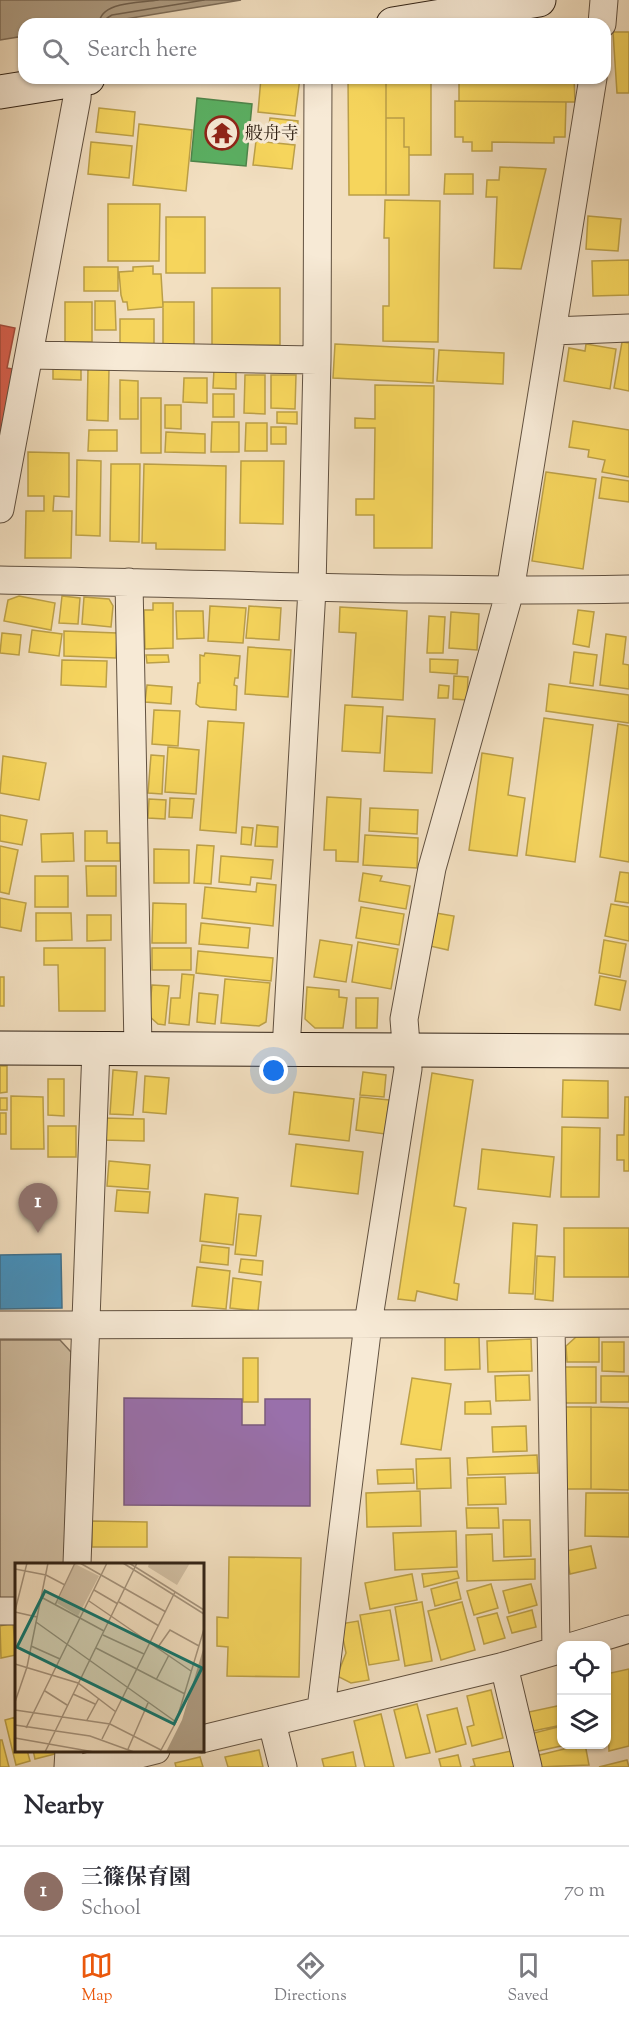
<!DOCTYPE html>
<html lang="en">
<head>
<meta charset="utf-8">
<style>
  body { margin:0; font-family:"Sorts Mill Goudy","Noto Serif JP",serif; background:#f2f2f3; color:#2b2b33 }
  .controls { position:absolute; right:18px; bottom:18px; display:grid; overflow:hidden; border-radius:12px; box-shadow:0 2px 4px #0004 }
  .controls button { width:54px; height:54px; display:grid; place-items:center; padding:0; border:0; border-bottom:2px solid #e1e1e2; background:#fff; color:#2b2b33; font:30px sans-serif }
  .you { position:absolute; left:274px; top:1071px; width:21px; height:21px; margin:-15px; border:4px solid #fff; border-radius:50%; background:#1a73e8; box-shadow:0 0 0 9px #1a73e833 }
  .badge { display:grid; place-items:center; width:39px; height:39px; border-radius:50%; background:#ea580c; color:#fff; font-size:20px; font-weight:700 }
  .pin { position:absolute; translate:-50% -50px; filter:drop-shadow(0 2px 3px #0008) }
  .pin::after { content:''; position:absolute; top:32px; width:21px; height:18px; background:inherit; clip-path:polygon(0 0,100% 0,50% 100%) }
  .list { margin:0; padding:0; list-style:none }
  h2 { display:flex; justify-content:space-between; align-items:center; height:78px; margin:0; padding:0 24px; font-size:26px }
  h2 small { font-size:20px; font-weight:400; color:#7c7c81 }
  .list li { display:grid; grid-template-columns:39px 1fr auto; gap:18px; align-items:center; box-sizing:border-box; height:90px; padding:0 24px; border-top:2px solid #e1e1e2 }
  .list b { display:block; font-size:22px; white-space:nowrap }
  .list p { margin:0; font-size:20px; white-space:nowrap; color:#7c7c81 }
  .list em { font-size:20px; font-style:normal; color:#7c7c81 }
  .icon { flex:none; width:33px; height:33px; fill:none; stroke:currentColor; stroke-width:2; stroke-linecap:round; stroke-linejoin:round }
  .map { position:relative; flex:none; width:629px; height:1767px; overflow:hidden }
  .search { position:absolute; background:#fff; box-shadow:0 2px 4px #0004; left:18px; right:18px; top:18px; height:66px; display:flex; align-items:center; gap:15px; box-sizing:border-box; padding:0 21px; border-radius:18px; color:#7c7c81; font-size:22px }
  .sheet { height:168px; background:#fff }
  nav { display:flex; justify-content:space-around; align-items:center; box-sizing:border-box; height:84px; border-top:2px solid #e1e1e2; background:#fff; font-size:16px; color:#7c7c81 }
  nav a { display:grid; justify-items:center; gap:3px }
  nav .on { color:#ea580c }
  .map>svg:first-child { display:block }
  .green { fill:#d1bfa3; stroke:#81705c; stroke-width:1.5 }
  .water { fill:#b09f86; stroke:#7d6d59; stroke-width:1.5 }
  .homes { fill:#f6d55c; stroke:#bb9f47; stroke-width:1.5 }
  .shops { fill:#d6604d; stroke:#a44d3c; stroke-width:1.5 }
  .offices { fill:#9970ab; stroke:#7a597e; stroke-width:1.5 }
  .schools { fill:#4393c3; stroke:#3e718f; stroke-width:1.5 }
  .public { fill:#5aae61; stroke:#4e844a; stroke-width:1.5 }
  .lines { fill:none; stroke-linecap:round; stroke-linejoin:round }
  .shore { stroke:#70604e; stroke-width:1.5 }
  .street-casing { stroke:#615140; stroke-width:29 }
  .secondary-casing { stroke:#312215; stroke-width:35 }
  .street { stroke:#f7ead6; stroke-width:27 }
  .secondary { stroke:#f7ead6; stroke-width:33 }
  .labels { text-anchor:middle; stroke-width:6; stroke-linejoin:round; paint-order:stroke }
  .poi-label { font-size:18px; fill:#312215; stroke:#f7ead6; text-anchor:start }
  .inset-road { fill:none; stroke:#a5937c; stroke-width:1.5 }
  .view { fill:#0f766e; fill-opacity:0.15; stroke:#0f766e; stroke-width:3 }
  .inset-edge { fill:none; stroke:#312215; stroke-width:3 }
</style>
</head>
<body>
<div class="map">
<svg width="629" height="1767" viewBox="0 0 629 1767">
  <rect width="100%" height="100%" fill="#f2dfc0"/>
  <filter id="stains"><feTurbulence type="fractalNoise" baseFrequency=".00333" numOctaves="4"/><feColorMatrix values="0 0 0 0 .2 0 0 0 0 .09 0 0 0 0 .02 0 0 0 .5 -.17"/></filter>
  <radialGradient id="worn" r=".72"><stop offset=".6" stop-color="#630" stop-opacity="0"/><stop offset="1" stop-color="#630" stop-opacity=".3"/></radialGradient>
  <path class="green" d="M0 1340H60L71 1352 64 1564H16V1602L0 1603Z"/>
  <path class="water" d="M0 0H241L95 24H24V36L0 40Z"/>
  <path class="homes" d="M613 32H629V93H617Z
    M261 78H300L295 116 258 112Z
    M348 78H386V195H349Z
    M386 78H431V155H409V147H404V118H386Z
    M459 78H574L575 102 459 101Z
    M455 101 566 102 565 137H554V143L492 142V151H472V142H463V137H455Z
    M99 108 135 112 133 136 96 132Z
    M270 118 298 121 297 136 268 133Z
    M386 118H404V147H409V195H386Z
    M139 124 192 130 186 191 133 185Z
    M256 141 295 145 292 169 253 165Z
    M91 142 132 146 129 178 88 174Z
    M500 167 546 169 521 269 494 268 497 197H486L487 180H499Z
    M445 174H473V194H444Z
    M385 200 440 201 438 342 383 341V306H389V238H384Z
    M108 204H160L159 261H108Z
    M588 216 621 219 618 251 586 249Z
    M166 217H205V273H166Z
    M629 260V295L593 296 592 261Z
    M153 266V274H161L163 307 128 310 127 302H123L121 295 119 272 133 271V267Z
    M84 267H118V291H84Z
    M212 288H280V345H212Z
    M95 301H115L116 330H95Z
    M65 302H92V342H65Z
    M163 302H194V346H163Z
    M120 319H154V345L120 344Z
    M622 342 629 343V391L614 388Z
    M335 344 434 349 433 383 333 378Z
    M586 344 616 349 610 389 564 381 569 348 585 351Z
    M439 350 504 353 503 384 437 381Z
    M53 364H81V380L53 379Z
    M88 368H109L108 421 87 420Z
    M214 369H236V389L213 388Z
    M245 375H265V414L244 413Z
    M271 375H296L295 409 271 408Z
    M184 378H207V403L183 402Z
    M120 380 138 381V419H120Z
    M375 385 434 386 432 548H374V515H356V499H374L375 428H355V418L375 419Z
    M213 394H234V417H213Z
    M141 398H161V453H141Z
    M165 405H181V429L165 428Z
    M277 412H297V424L277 423Z
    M573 421 629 430V477L602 472 605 460 588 457 589 450 569 447Z
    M212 422H239V452H211Z
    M246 423H267V451H245Z
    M271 427H286V444H271Z
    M89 430H117V451H88Z
    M166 432 205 434V453L165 452Z
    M28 452 69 453V497L54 496 53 511H72L71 558H25L26 511H44V496H28Z
    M77 460 101 461 100 536 76 535Z
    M241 461H284L283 524 240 523Z
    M111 464H140L139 542 110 541Z
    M144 464 226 466 225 550 156 549V543H142Z
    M546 472 596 479 583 569 532 561Z
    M602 477 629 481V502L599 498Z
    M19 596 55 603 51 630 4 621 8 600Z
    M62 596 80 598 78 624 59 623Z
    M84 597 109 599 113 606 111 627 82 624Z
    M153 603H173V648L145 649 144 610H153Z
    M210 606 246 608 243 643 208 641Z
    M249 606 281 608 279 640 246 638Z
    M340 607 407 611 403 700 352 697 356 633 339 632Z
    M578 610 594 612 589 647 573 644Z
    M176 611H203L204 638 177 639Z
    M451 612 479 614 477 650 449 648Z
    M429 616 445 617 443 653H427Z
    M32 630 62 634 59 656 29 652Z
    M64 631 117 633 116 658 64 656Z
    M2 633 21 635 19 655 0 653Z
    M606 634 626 637 623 664 629 665V689L600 685Z
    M248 647 291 650 288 697 245 694Z
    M574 652 597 655 593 686 570 683Z
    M205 653 240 656 238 678H235L234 685 237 686 236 710 200 707 196 704 198 683H200V655L204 656Z
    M146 655H168L169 662 147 663Z
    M430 659 458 660 457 674 430 672Z
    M62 660 107 661 106 687 61 685Z
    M454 676 468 677 467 700 453 699Z
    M549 684 629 695V723L546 711Z
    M147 685 172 687 171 704 145 702Z
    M439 685 449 686 448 698H438Z
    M345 705 383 707 380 753 342 751Z
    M154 710 180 711 178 746 152 744Z
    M387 716 435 719 432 773 384 771Z
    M544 718 593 725 575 862 526 855Z
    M208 721 244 723 236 833 200 830Z
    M618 724 629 726V862L600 857Z
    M168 747 199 750 196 794 165 792Z
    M482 753 513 758 508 795 525 798 517 856 469 850Z
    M151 755 164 756 162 794 148 793Z
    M3 756 46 763 39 800 0 793Z
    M327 797 361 799 358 862 336 861V850H324Z
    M170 798 194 799 192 818 169 817Z
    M149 799 166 800 165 819 148 818Z
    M370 808 418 810 417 834 369 831Z
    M0 815 27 820 22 845 0 841Z
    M257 825 278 827 277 847 255 846Z
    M242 827 253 828 251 845 241 844Z
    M85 831H107V843H120V861H85Z
    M73 833 74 861 42 862 41 834Z
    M365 835 418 838 417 868 363 865Z
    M197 845 214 846 211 884 194 883Z
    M0 846 18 850 9 894 0 892Z
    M154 849 189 850V883H154Z
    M221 856 273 860 271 879 251 877 250 885 219 882Z
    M86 866H116V896H87Z
    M620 872 629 873V903L615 901Z
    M363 873 382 876 380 881 410 886 406 909 359 901Z
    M35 876H68V907H35Z
    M257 883 276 885 273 926 202 918 205 887 256 892Z
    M0 898 26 903 21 931 0 927Z
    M153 903 186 904V943H152Z
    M611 904 629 907V941L605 936Z
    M361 907 404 914 399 945 356 938Z
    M36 913H71L72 940 36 941Z
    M436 913 454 916 448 950 430 946Z
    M87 915H111V940L87 941Z
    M201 923 250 928 248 948 199 944Z
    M320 940 352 945 346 982 314 977Z
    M604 940 626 944 620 977 599 973Z
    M358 942 398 949 391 989 352 982Z
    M44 948H105V1011H59L58 965H44Z
    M152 948H191V970H152Z
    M198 951 273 958 271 981 196 973Z
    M182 974 194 975 189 1025 169 1023 171 998H180Z
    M600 976 626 981 620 1010 595 1005Z
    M0 977H4V1006H0Z
    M225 979 270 983 266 1022 259 1026 221 1023Z
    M152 985 169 986 165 1025 158 1024 149 1016Z
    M307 987 339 990V997L347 998 343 1028H315L305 1019Z
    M199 993 218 995 215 1024 197 1022Z
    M356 998H378L377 1028H356Z
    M0 1066H7V1092L0 1093Z
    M113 1070 137 1072 133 1115 110 1114Z
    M363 1072 386 1075 384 1097 360 1095Z
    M432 1073 473 1080 454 1206 466 1208 454 1283 459 1284 457 1300 417 1291 415 1301 398 1299Z
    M145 1076 169 1078 166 1114 143 1112Z
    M48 1079H64V1116L48 1115Z
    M563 1080 608 1081V1118L562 1117Z
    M294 1092 354 1099 349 1141 289 1134Z
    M11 1096 43 1097 44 1149H11Z
    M360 1097 389 1100 385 1134 356 1130Z
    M625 1097H629V1171H624V1160H617V1135H624Z
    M0 1098H7V1110H0Z
    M0 1113H6V1134H0Z
    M103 1118 144 1119V1141L102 1140Z
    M48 1126H76V1157H48Z
    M562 1127 600 1128 599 1197H561Z
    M296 1144 363 1152 358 1194 291 1186Z
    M482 1149 554 1157 550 1197 478 1189Z
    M109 1161 150 1165 148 1189 107 1186Z
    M117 1190 150 1192 148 1213 115 1211Z
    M205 1194 238 1198 233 1245 200 1241Z
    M239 1214 261 1216 256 1256 235 1254Z
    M513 1223 537 1225 533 1294 509 1293Z
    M564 1228H629V1277H564Z
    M202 1245 229 1248 228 1265 200 1262Z
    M537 1256 555 1257 553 1301 535 1299Z
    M241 1259 263 1261 262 1275 239 1272Z
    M197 1267 230 1271 226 1309 192 1306Z
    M233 1278 261 1282 258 1311 230 1308Z
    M445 1337H479L480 1369 445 1370Z
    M576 1337H599V1362H567L566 1346Z
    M531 1339 532 1371 488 1372 487 1341Z
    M602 1342H624V1372L602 1371Z
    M243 1358H258V1402H243Z
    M565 1367H596V1403H565Z
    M529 1375 530 1400 496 1401 495 1376Z
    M601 1376H629V1402H601Z
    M412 1378 451 1384 441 1450 401 1444Z
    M490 1401 491 1414H465V1402Z
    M565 1407H591V1489H565Z
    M591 1407 629 1408V1490L591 1489Z
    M526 1426 527 1451 493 1452 492 1427Z
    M537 1455 538 1473 468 1475 467 1458Z
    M450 1458 451 1488 417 1489 416 1459Z
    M413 1469 414 1483 378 1484 377 1470Z
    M505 1477 506 1504 468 1505 467 1478Z
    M420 1491 421 1526 367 1527 366 1493Z
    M586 1493H629V1537L585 1536Z
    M466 1508H498L499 1528H467Z
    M503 1520H530L531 1556 504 1557Z
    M92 1521 147 1522V1547H92Z
    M456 1531 457 1567 395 1570 393 1533Z
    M492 1534 493 1561 535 1559V1579L467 1581 466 1535Z
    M591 1546 596 1568 570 1574 566 1551Z
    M229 1557 301 1558 299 1677 227 1676 228 1647 217 1646V1617L228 1618Z
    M457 1571 459 1578 424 1587 422 1574Z
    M412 1574 417 1600 370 1609 365 1583Z
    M457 1582 461 1599 435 1606 431 1589Z
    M491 1584 498 1608 474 1615 467 1591Z
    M531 1584 537 1605 509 1613 503 1591Z
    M422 1602 432 1661 405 1666 395 1607Z
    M462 1602 475 1650 441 1660 428 1611Z
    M390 1610 399 1660 369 1665 360 1615Z
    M532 1610 536 1627 512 1633 507 1617Z
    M497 1613 505 1638 484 1644 477 1618Z
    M358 1621 369 1680 351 1683 337 1676 346 1653 340 1624Z
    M13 1623 16 1655 1 1658 0 1626Z
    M629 1669V1746L609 1751 606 1674Z
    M491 1690 503 1738 472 1746 467 1727 474 1725 467 1696Z
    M417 1704 430 1753 406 1758 394 1710Z
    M562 1705V1725L528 1732 524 1713Z
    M457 1708 466 1744 436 1752 427 1715Z
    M381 1714 394 1767H365L354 1721Z
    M16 1717V1750H27L30 1761 16 1765 5 1720Z
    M562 1726V1744H570L534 1752 530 1734Z
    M0 1740H2L9 1767H0Z
    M585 1744 589 1765 538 1767 535 1756Z
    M33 1750H54L55 1754 35 1759Z
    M259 1750 263 1767H228L225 1757Z
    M511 1751 515 1767H470L475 1766 473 1759Z
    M353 1752 356 1767H324L322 1759Z
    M458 1755 461 1767H441L439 1759Z
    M200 1757 203 1767H176L175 1763Z
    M627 1760 629 1767H599Z"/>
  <path class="shops" d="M0 325 15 328 7 368 13 369 0 437Z"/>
  <path class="offices" d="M124 1398 242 1399V1425H265V1399H310V1506L124 1505Z"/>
  <path class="schools" d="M61 1254 62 1308 0 1309V1255Z"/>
  <path class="public" d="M197 98 252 104 246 166 191 161Z"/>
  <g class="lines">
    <path class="shore" d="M99 24C100 1 140 3 158 0
      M106 24 107 18 112 15 204 0"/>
    <defs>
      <path id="street" d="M602 24 604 0
        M553 331 629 328
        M29 355 317 360
        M0 509 77 98 78 80
        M0 580C210 583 419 593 629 589
        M129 582 138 1048
        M286 1050 312 589 317 360 318 78
        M551 1324 556 1651
        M0 1325 629 1323
        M77 1564 96 1048
        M0 1611H16
        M573 1646 629 1629
        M504 1666 528 1767
        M321 1709 368 1324 408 1069 404 1019 432 868 510 591 593 78
        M272 1723 283 1767
        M202 1739 504 1666 562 1649
        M68 1767 69 1750
        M86 1767 156 1750"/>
      <path id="secondary" d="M393 24 539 0
        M0 92 88 78
        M0 1048 629 1051"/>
    </defs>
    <use href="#street" class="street-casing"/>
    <use href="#secondary" class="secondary-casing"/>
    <use href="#street" class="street"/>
    <use href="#secondary" class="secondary"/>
  </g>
  <defs>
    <symbol id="temple-ring" viewBox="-11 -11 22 22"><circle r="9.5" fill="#f7ead6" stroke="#8f2418" stroke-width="1.5"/><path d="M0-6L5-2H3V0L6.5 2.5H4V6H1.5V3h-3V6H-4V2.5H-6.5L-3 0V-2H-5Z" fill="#8f2418"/></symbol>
  </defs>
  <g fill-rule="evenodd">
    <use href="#temple-ring" x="203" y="114" width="38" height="38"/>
  </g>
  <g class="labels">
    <g class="poi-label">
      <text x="245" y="139">般舟寺</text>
    </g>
  </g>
  <g transform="translate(15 1563)">
    <rect width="189" height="189" fill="#f2dfc0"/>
    <path d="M134 0H175L162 22 133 4ZM60 1 84 13 63 53 42 40Z" fill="#d1bfa3"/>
    <path d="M189 83V189H151L167 157Z" fill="#b09f86"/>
    <path class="inset-road" d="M65 0 151 49M108 0 189 51M114 0 189 47M0 6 31 12 50 22M79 27 103 41M26 34 89 68M74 38 176 108M104 39 144 63M40 42 60 0M0 48 12 0M0 49 22 54M21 59 161 159M88 72 129 91M16 83 45 96M143 84 155 67 184 83M81 85 170 131M0 101 63 120 101 149M141 117 154 92M30 128 52 142M58 131 80 141M0 139 12 104 33 0M0 147 95 161 146 187M72 157 84 135M0 162 75 173 119 189M11 165 92 0M0 175 79 189M87 176 160 29M113 186 133 140M30 189 122 0M145 189 161 159 189 66"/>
    <path class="view" d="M30 28 187 105 159 161 2 84Z"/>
    <rect width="189" height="189" class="inset-edge"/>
  </g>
  <rect width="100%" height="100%" filter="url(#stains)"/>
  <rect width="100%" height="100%" fill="url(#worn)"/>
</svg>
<div class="controls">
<button><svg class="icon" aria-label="locate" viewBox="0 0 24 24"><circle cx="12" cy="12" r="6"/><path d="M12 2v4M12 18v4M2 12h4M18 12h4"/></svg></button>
<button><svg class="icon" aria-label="layers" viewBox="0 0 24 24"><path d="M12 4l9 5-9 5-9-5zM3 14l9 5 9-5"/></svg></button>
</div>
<div class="you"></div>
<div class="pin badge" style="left:38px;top:1233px;background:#8d6e63">1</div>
<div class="search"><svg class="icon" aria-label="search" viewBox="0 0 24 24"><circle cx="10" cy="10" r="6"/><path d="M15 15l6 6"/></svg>Search here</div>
</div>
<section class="sheet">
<h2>Nearby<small></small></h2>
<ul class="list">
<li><span class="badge" style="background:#8d6e63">1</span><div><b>三篠保育園</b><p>School</p></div><em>70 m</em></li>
</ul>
</section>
<nav>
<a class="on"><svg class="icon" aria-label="map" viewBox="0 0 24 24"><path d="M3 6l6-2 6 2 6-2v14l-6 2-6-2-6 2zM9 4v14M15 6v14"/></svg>Map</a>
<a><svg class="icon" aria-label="directions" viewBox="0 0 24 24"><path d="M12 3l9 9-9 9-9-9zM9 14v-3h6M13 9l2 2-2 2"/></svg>Directions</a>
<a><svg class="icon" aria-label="saved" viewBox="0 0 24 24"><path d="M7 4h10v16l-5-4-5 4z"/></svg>Saved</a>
</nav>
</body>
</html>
